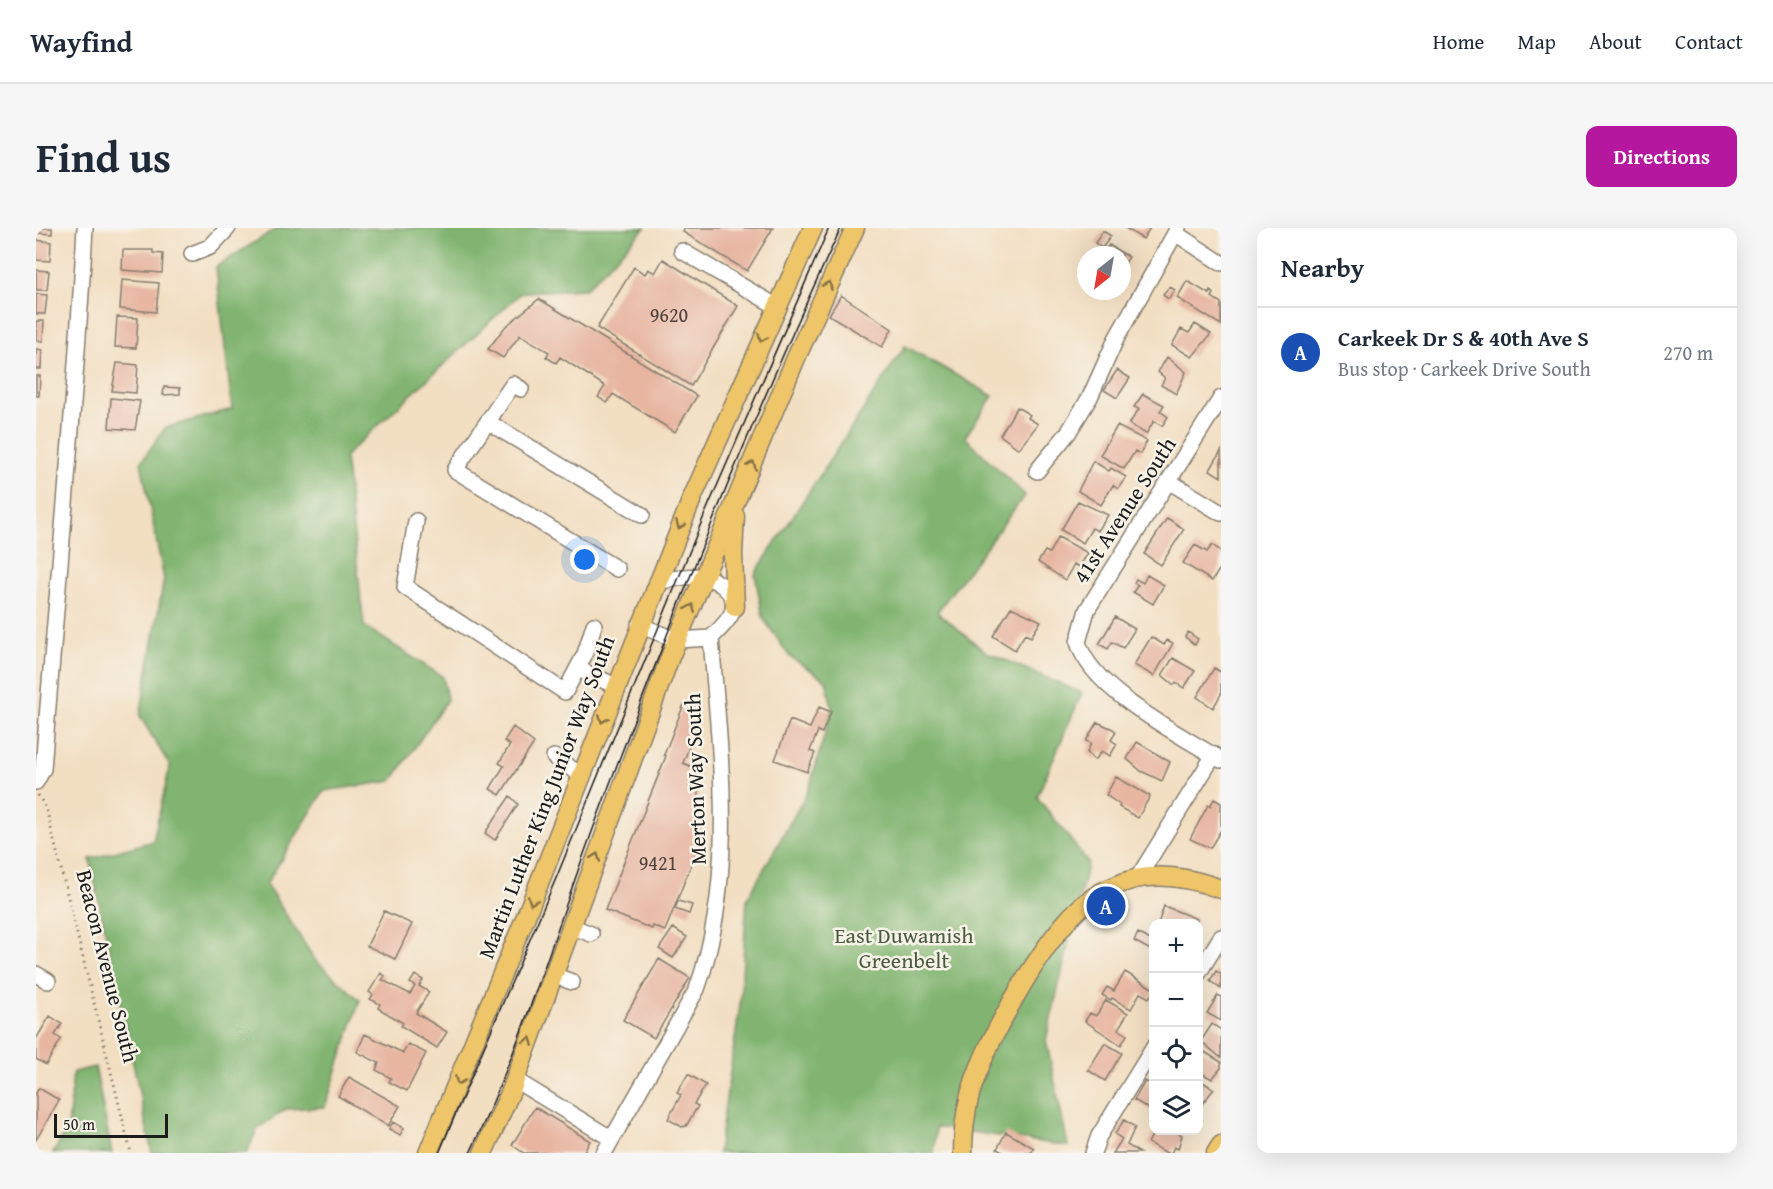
<!DOCTYPE html>
<html lang="en">
<head>
<meta charset="utf-8">
<style>
  body { margin:0; font-family:"Gentium Book Plus",serif; background:#f6f6f7; color:#1f2937 }
  .controls { position:absolute; right:18px; bottom:18px; display:grid; overflow:hidden; border-radius:12px; box-shadow:0 6px 24px #0002 }
  .controls button { width:54px; height:54px; display:grid; place-items:center; padding:0; border:0; border-bottom:2px solid #e0e1e3; background:#fff; color:#1f2937; font:30px sans-serif }
  .compass { position:absolute; left:1041px; top:18px; width:54px; height:54px; border-radius:50%; background:#fff; box-shadow:0 6px 24px #0002; rotate:211deg }
  .scale { position:absolute; left:18px; bottom:15px; width:114px; box-sizing:border-box; padding-left:6px; border:3px solid #1c1c1c; border-top:0; font-size:16px; line-height:21px; white-space:nowrap; color:#1c1c1c; -webkit-text-stroke:4px #f7f3e8; paint-order:stroke }
  .you { position:absolute; left:549px; top:332px; width:21px; height:21px; margin:-15px; border:4px solid #fff; border-radius:50%; background:#1a73e8; box-shadow:0 0 0 9px #1a73e833 }
  .badge { display:grid; place-items:center; width:39px; height:39px; border-radius:50%; background:#b5179e; color:#fff; font-size:20px; font-weight:700 }
  .pin { position:absolute; translate:-50% -50%; border:3px solid #fff; box-shadow:0 2px 6px #0006 }
  .list { margin:0; padding:0; list-style:none }
  h2 { display:flex; justify-content:space-between; align-items:center; height:78px; margin:0; padding:0 24px; font-size:26px }
  h2 small { font-size:20px; font-weight:400; color:#747a83 }
  .list li { display:grid; grid-template-columns:39px 1fr auto; gap:18px; align-items:center; box-sizing:border-box; height:90px; padding:0 24px; border-top:2px solid #e0e1e3 }
  .list b { display:block; font-size:22px; white-space:nowrap }
  .list p { margin:0; font-size:20px; white-space:nowrap; color:#747a83 }
  .list em { font-size:20px; font-style:normal; color:#747a83 }
  .icon { flex:none; width:33px; height:33px; fill:none; stroke:currentColor; stroke-width:2; stroke-linecap:round; stroke-linejoin:round }
  .map { position:relative; flex:none; width:1185px; height:925px; overflow:hidden; border-radius:12px }
  header { display:flex; align-items:center; gap:36px; box-sizing:border-box; height:84px; padding:0 30px; background:#fff; border-bottom:2px solid #e0e1e3 }
  header strong { font-size:28px }
  nav { display:flex; gap:33px; margin-inline-start:auto; font-size:21px }
  .intro { display:flex; align-items:center; justify-content:space-between; box-sizing:border-box; height:144px; padding:0 36px }
  h1 { margin:0; font-size:42px }
  .button { padding:15px 27px; border-radius:12px; background:#b5179e; color:#fff; font-size:21px; font-weight:700 }
  main { display:flex; gap:36px; padding:0 36px }
  aside { flex:1; background:#fff; border-radius:12px; box-shadow:0 6px 24px #0002 }
  .map>svg:first-child { display:block }
  .forest { fill:#80b470; stroke:#4e6846; stroke-width:1.5 }
  .building { fill:#e7b5a0 }
  .lines { fill:none; stroke-linecap:round; stroke-linejoin:round }
  .minor-casing { stroke:#877d6e; stroke-width:18 }
  .major-casing { stroke:#877d6e; stroke-width:21 }
  .path { stroke:#877d6e; stroke-width:3; stroke-dasharray:1.5 4.5; stroke-linecap:butt }
  .minor { stroke:#fff; stroke-width:15 }
  .major { stroke:#eec569; stroke-width:18 }
  .tram { stroke:#1c1c1c; stroke-width:1.5 }
  .oneway { stroke:#857042 }
  .labels { text-anchor:middle; stroke-width:5; stroke-linejoin:round; paint-order:stroke }
  .number-label { font-size:20px; fill:#4f423d }
  .street-label { font-size:22px; fill:#1c1c1c; stroke:#f7f3e8 }
  .park-label { font-size:22px; fill:#4a5c40; stroke:#f7f3e8 }
</style>
</head>
<body>
<header>
<strong>Wayfind</strong>
<nav><a>Home</a><a>Map</a><a>About</a><a>Contact</a></nav>
</header>
<div class="intro"><h1>Find us</h1><a class="button">Directions</a></div>
<main>
<div class="map">
<svg width="1185" height="925" viewBox="0 0 1185 925">
  <rect width="100%" height="100%" fill="#f7f3e8"/>
  <filter id="ink" filterUnits="userSpaceOnUse"><feTurbulence type="fractalNoise" baseFrequency=".0167" numOctaves="2"/><feDisplacementMap in="SourceGraphic" scale="12" xChannelSelector="R" yChannelSelector="G"/><feConvolveMatrix kernelMatrix="1 2 1 2 8 2 1 2 1" color-interpolation-filters="sRGB"/></filter>
  <filter id="wash" filterUnits="userSpaceOnUse"><feTurbulence type="fractalNoise" baseFrequency=".008" numOctaves="4" result="noise"/><feDisplacementMap in="SourceGraphic" scale="24" xChannelSelector="R" yChannelSelector="G"/><feGaussianBlur stdDeviation="1.35" result="paint"/><feColorMatrix in="noise" values="0 0 0 0 0 0 0 0 0 0 0 0 0 0 0 0 0 1.4 0 .05"/><feComposite in="paint" operator="in"/></filter>
  <g filter="url(#wash)">
    <rect width="100%" height="100%" fill="#f2dec1"/>
    <path class="forest" d="M241 0H609L549 61 486 64 309 228 328 398 407 449 411 472 356 553 288 563 230 656 279 732 324 772 289 879 250 881 221 901 211 925H116L54 631 117 613 134 538 104 488 128 351 105 234 129 200 196 181 180 39Z
      M869 118 957 168 929 209 989 267 901 384 950 424 1046 465 1001 569 1052 634 1010 812 1032 918 900 899 898 925H682L704 777 711 671 773 561 796 480 790 452 754 429 727 390 719 346Z
      M59 839 76 925H17L32 900 37 844Z"/>
    <g id="blocks">
      <path class="building" d="M0 0H16V6L0 5Z
        M649 0H737L711 43 647 4Z
        M1089 0H1114L1107 11Z
        M1067 3 1075 8 1066 20 1059 15Z
        M0 12 15 14 14 33 0 32Z
        M1073 17 1093 29 1086 40V27H1067Z
        M87 22H117V25L127 26 126 45 86 42Z
        M627 31 702 78 655 158 561 100 598 39 609 46 612 41 619 45Z
        M0 42 13 43 11 62H0Z
        M86 52 123 55 120 84 84 81Z
        M1151 53 1173 66 1174 63 1178 66 1176 69 1185 75V97L1141 70Z
        M1134 59 1139 62 1133 71 1127 67Z
        M0 66 11 67 9 86H0Z
        M805 67 856 101 846 119 793 87Z
        M503 71 661 168 639 204 577 166 571 175 562 169 569 158 524 129 520 135 510 129 513 124 484 107 467 130 452 121 469 99Z
        M81 89 102 90 100 120 79 119Z
        M0 93H8L7 113H0Z
        M1159 96 1175 106 1156 129 1136 117 1145 101 1153 105Z
        M0 121 6 122 5 141H0Z
        M1131 129 1150 144 1140 166 1125 157 1129 150 1122 144Z
        M81 135 102 137 100 165 76 163Z
        M1081 142 1094 150 1081 170 1068 162Z
        M0 148H4L3 168H0Z
        M128 159 144 160V166L127 167Z
        M1107 166 1128 177 1124 183 1132 189 1126 198 1118 193 1110 206 1093 196 1103 181 1098 179Z
        M75 170 104 173 99 202 73 200Z
        M981 179 994 187 992 190 1002 196 983 221 964 207Z
        M1081 198 1111 213 1104 226 1099 223 1088 241 1064 227Z
        M1185 223V249L1174 242Z
        M1057 233 1073 243 1075 240 1090 249 1082 261 1077 257 1065 277 1042 263Z
        M1042 273 1072 287 1062 303 1056 300 1047 315 1025 302Z
        M1131 290 1148 301 1125 337 1108 326Z
        M1022 309 1052 325 1043 339 1038 336 1029 352 1002 334 1009 323 1013 325Z
        M1159 317 1171 324 1176 317 1185 323V339L1176 353 1147 335Z
        M1111 347 1128 357 1117 376 1097 364 1102 357 1098 355 1100 351 1107 355Z
        M975 379 1005 393 995 409 989 406 979 422 957 408Z
        M1079 389 1099 401 1087 420 1076 414 1072 421 1063 416Z
        M1152 404 1162 411 1159 417 1149 409Z
        M1115 409 1128 417 1131 412 1137 415 1118 448 1098 437Z
        M1137 430 1159 443 1148 460 1140 455 1138 457 1126 447Z
        M1178 440 1185 444V466L1177 480 1161 469Z
        M648 476 659 480V504L647 535 661 541 664 614 629 703 617 698 616 701 569 682 630 528 628 527Z
        M783 479 795 484 786 505 782 503 774 523 779 525 771 544 739 532 754 492 774 500Z
        M1061 494 1077 501 1080 504 1075 512 1081 516 1074 528 1066 523 1060 531H1057L1051 524 1055 515 1050 513Z
        M477 499 498 515 464 567 454 561 468 538 463 535 474 517 468 513Z
        M1101 514 1134 534 1126 553 1105 543 1091 531Z
        M1080 549 1114 568 1102 590 1083 579 1084 577 1070 567Z
        M474 568 482 576 459 612 449 605Z
        M1178 571 1185 575V602L1174 620 1154 611 1172 577 1174 578Z
        M642 673 656 677 653 686 639 681Z
        M1128 678 1161 691 1160 696H1122Z
        M348 683 376 696 359 731 331 718Z
        M637 700 651 709 637 730 623 721Z
        M1102 705 1118 714V724L1098 713Z
        M623 731 654 750 618 810 587 792Z
        M1180 743 1185 746V761L1174 753Z
        M1089 744 1118 761 1113 770 1104 765 1095 781 1076 770 1075 772 1066 767 1071 759 1078 763Z
        M345 745 349 748 346 752 374 766 379 758 374 755 379 747 387 752 383 758 393 764 380 785 411 804 401 820 365 798 367 795 342 780 344 776 334 771 337 767 333 764Z
        M1182 767 1185 769V793L1171 785Z
        M1070 772 1092 785 1082 801 1091 807 1085 817 1049 793 1054 785 1060 788Z
        M14 788 26 796 19 807 25 811 10 837 0 831V811Z
        M1176 796 1185 802V830L1165 813Z
        M329 806 367 825 372 816 390 825 371 863 353 854 355 850 340 842 343 835 321 824Z
        M1069 815 1086 825 1069 853 1052 842Z
        M1162 820 1185 834V840L1176 851 1162 843Z
        M652 846 670 857 658 876 662 878 650 898 646 899 632 891 645 867 641 865Z
        M313 849 364 878 352 898 302 868Z
        M1162 851 1178 861 1162 881Z
        M1109 853 1118 858V884L1098 872Z
        M3 860 23 872 0 912V865Z
        M499 879 554 913 547 925H488L476 917Z
        M1088 892 1099 899 1091 917 1104 925H1077L1086 911 1079 906Z
        M357 894 368 900 364 907 353 901Z
        M1119 902H1138L1146 907 1142 921 1138 919 1135 925H1131L1112 915Z
        M970 904 998 920 995 925H968L961 921Z"/>
    </g>
  </g>
  <g filter="url(#ink)">
    <use href="#blocks" fill-opacity="0" stroke="#877d6e" stroke-width="1.5"/>
    <g class="lines">
      <defs>
        <path id="minor" d="M1139 5 1185 35
          M646 23 740 78
          M156 26 174 19 192 0
          M485 161 477 156 419 242 581 341
          M1185 170 1051 382 1042 414C1055 462 1143 506 1185 532
          M452 194 606 287
          M1001 243 1032 205 1054 169 1080 111 1142 0
          M1134 254 1185 285
          M380 293 369 359 529 464 549 426 558 397
          M603 397 641 412 675 410C689 396 710 378 689 360 684 355 675 350 668 349 654 346 635 352 621 354
          M542 441 580 458
          M518 529 545 547
          M0 554 7 541C21 360 39 181 49 0
          M1101 651 1178 527
          M535 698 555 706
          M0 746 12 753
          M1162 746 1185 709
          M517 747 536 754
          M479 852 576 911
          M568 925 661 761C701 650 684 525 675 410
          M1057 925 1063 908 1118 819"/>
        <path id="major" d="M699 379 697 326 699 288
          M392 925 490 688 657 268 777 0
          M447 925 475 863 634 429 760 130 819 0
          M927 925C927 905 929 886 934 867 947 819 998 730 1031 693 1044 678 1061 665 1079 658 1112 642 1152 649 1185 661
          M1180 925 1185 917"/>
      </defs>
      <use href="#minor" class="minor-casing"/>
      <use href="#major" class="major-casing"/>
      <path class="path" d="M2 567 10 580 95 925"/>
      <use href="#minor" class="minor"/>
      <use href="#major" class="major"/>
      <path class="tram" d="M403 925 521 648 668 288 793 0
        M434 925C485 819 519 703 560 593 634 394 714 192 805 0"/>
    </g>
    <defs><path id="oneway-chevron" d="M-2-3.5L2.5 0L-2 3.5" fill="none" stroke-width="1.6" stroke-linecap="round" stroke-linejoin="round" transform="scale(1.5)"/></defs>
    <g class="oneway">
      <use href="#oneway-chevron" transform="translate(792 57) rotate(-66)"/>
      <use href="#oneway-chevron" transform="translate(726 110) rotate(114)"/>
      <use href="#oneway-chevron" transform="translate(716 237) rotate(-67)"/>
      <use href="#oneway-chevron" transform="translate(644 297) rotate(113)"/>
      <use href="#oneway-chevron" transform="translate(655 380) rotate(-68)"/>
      <use href="#oneway-chevron" transform="translate(567 491) rotate(111)"/>
      <use href="#oneway-chevron" transform="translate(560 629) rotate(-70)"/>
      <use href="#oneway-chevron" transform="translate(496 673) rotate(111)"/>
      <use href="#oneway-chevron" transform="translate(493 813) rotate(-70)"/>
      <use href="#oneway-chevron" transform="translate(423 853) rotate(112)"/>
    </g>
  </g>
  <g class="labels">
    <g class="number-label">
      <text x="633" y="94">9620</text>
      <text x="622" y="642">9421</text>
    </g>
    <g class="street-label">
      <text transform="translate(1088 282) rotate(-57)" y="8">41st Avenue South</text>
      <text transform="translate(659 551) rotate(-92)" y="8">Merton Way South</text>
      <text transform="translate(510 569) rotate(-69)" y="8">Martin Luther King Junior Way South</text>
      <text transform="translate(72 738) rotate(76)" y="8">Beacon Avenue South</text>
    </g>
    <g class="park-label">
      <text x="868" y="715">East Duwamish<tspan x="868" dy="25">Greenbelt</tspan></text>
    </g>
  </g>
</svg>
<div class="controls">
<button>+</button>
<button>−</button>
<button><svg class="icon" aria-label="locate" viewBox="0 0 24 24"><circle cx="12" cy="12" r="6"/><path d="M12 2v4M12 18v4M2 12h4M18 12h4"/></svg></button>
<button><svg class="icon" aria-label="layers" viewBox="0 0 24 24"><path d="M12 4l9 5-9 5-9-5zM3 14l9 5 9-5"/></svg></button>
</div>
<svg class="compass" viewBox="-18 -18 36 36"><path d="M0-13l5 13h-10z" fill="#e53935"/><path d="M0 13l5-13h-10z" fill="#747a83"/></svg>
<div class="scale">50 m</div>
<div class="you"></div>
<div class="pin badge" style="left:1070px;top:678px;background:#1a4fb4">A</div>
</div>
<aside>
<h2>Nearby<small></small></h2>
<ul class="list">
<li><span class="badge" style="background:#1a4fb4">A</span><div><b>Carkeek Dr S &amp; 40th Ave S</b><p>Bus stop · Carkeek Drive South</p></div><em>270 m</em></li>
</ul>
</aside>
</main>
</body>
</html>
